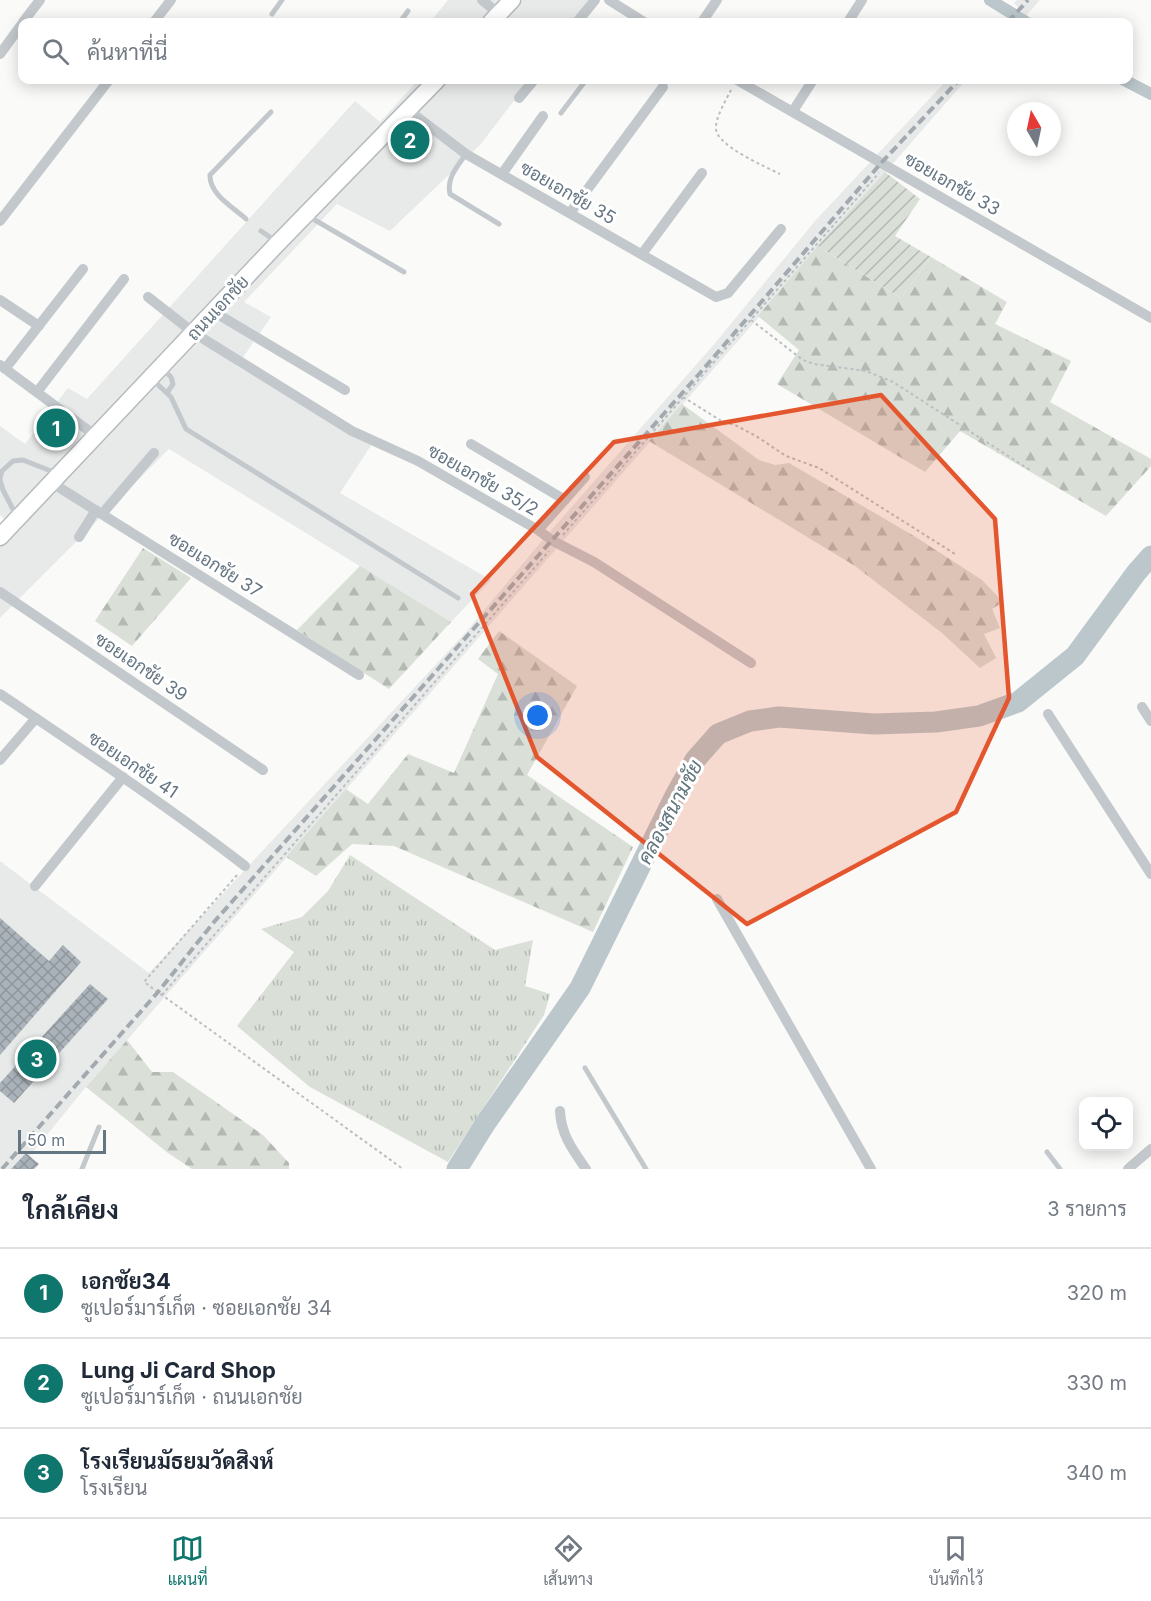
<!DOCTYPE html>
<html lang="th">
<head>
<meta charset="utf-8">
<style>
  body { margin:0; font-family:Inter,Sarabun,sans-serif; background:#f2f2f3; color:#1f2937 }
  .controls { position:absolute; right:18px; bottom:18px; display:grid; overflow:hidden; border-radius:12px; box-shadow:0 3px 15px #0003 }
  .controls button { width:54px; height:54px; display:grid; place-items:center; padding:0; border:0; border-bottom:2px solid #e0e1e3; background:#fff; color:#1f2937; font:30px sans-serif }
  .compass { position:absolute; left:1007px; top:102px; width:54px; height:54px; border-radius:50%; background:#fff; box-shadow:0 3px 15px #0003; rotate:351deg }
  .scale { position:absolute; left:18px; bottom:15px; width:88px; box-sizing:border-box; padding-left:6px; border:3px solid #657683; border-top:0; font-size:16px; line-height:21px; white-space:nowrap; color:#657683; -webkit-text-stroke:4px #fff; paint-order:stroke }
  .you { position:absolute; left:538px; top:716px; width:21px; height:21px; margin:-15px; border:4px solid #fff; border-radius:50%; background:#1a73e8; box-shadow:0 0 0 9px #1a73e833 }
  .badge { display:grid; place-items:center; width:39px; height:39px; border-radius:50%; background:#0f766e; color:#fff; font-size:20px; font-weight:700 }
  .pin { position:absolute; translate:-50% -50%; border:3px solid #fff; box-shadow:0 2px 6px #0006 }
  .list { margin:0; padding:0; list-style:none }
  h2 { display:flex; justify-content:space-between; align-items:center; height:78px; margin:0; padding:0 24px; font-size:26px }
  h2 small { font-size:20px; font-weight:400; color:#747a83 }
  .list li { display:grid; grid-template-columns:39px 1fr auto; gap:18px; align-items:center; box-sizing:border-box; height:90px; padding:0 24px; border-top:2px solid #e0e1e3 }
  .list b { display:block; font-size:22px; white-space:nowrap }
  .list p { margin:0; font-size:20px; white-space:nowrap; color:#747a83 }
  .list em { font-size:20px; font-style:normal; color:#747a83 }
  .icon { flex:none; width:33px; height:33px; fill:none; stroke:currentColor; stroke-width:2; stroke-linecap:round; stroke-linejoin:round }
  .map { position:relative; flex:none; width:1151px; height:1169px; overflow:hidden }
  .search { position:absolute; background:#fff; box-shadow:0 3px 15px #0003; left:18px; right:18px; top:18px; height:66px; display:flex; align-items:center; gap:15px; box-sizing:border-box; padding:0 21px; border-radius:12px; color:#747a83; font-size:22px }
  .sheet { height:348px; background:#fff }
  nav { display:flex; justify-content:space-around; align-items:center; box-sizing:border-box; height:84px; border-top:2px solid #e0e1e3; background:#fff; font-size:16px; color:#747a83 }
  nav a { display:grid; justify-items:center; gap:3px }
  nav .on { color:#0f766e }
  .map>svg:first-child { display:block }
  .built { fill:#e8e9e9 }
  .grass { fill:url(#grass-tufts) }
  .forest { fill:url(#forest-firs) }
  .garden { fill:url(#garden-furrows) }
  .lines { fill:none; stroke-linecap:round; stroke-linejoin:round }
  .canal { stroke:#bbc7cb; stroke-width:12 }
  .river { stroke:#bbc7cb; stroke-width:21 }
  .building { fill:url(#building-cross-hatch) }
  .primary-casing { stroke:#b5babe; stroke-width:19 }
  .path { stroke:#bbbfc2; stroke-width:2; stroke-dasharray:3 3; stroke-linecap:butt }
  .lane { stroke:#c3c8cc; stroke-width:5 }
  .street { stroke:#c3c8cc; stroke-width:10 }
  .primary { stroke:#fff; stroke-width:16 }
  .rail { stroke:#a2aab0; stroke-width:4; stroke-dasharray:9 4.5; stroke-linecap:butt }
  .marked { fill:#e4572e; fill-opacity:0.2; stroke:#e4572e; stroke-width:4.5; stroke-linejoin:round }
  .labels { text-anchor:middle; stroke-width:6; stroke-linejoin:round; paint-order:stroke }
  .street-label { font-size:18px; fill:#657683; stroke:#fff }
  .water-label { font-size:20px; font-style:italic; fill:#60757c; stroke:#fff }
</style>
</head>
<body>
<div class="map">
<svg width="1151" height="1169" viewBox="0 0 1151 1169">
  <defs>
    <pattern id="grass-tufts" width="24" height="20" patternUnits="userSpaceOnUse" patternTransform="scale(1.5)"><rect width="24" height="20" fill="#dadfd7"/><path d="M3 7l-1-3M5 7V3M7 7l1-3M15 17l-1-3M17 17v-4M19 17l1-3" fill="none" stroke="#b4b9b4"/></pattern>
    <pattern id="forest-firs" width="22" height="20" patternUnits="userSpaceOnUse" patternTransform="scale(1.5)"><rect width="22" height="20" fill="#dadfd7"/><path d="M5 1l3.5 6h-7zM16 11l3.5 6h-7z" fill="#b4b9b4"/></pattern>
    <pattern id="garden-furrows" width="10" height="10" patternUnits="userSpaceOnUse" patternTransform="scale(1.5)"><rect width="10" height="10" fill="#dadfd7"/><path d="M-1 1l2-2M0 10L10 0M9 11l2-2" fill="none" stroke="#b4b9b4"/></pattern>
    <pattern id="building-cross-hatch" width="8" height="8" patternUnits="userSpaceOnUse" patternTransform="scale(1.5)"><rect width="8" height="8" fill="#aab3b9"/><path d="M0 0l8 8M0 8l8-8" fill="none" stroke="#8e969c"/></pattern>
  </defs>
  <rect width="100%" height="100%" fill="#fafaf8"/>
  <path class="built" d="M448 0H590L573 22H430Z
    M1017 0H1040L1026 16 1014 3Z
    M418 80H530L480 145 390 231 337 204 244 302 271 317 237 366 372 444 340 493 491 580 451 622 169 449 0 618V524L4 519 0 515V426L25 444 68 388 87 399 355 101 380 122Z
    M947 80H966L86 1087 19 1169H0V861L149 973 466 632 541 542 716 342 815 221Z"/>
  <path class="grass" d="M350 855 495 950 533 940 525 986 550 994 544 1015 448 1162 310 1087 237 1026 294 952 261 929 302 917 328 891Z"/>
  <path class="forest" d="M818 246 901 298 931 257 1007 302 995 324 1071 361 1050 402 1151 459V466L1106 516 960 431 925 472 777 384 799 350 758 316Z
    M682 404 759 460 775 465 789 463 914 536 982 580 1003 602 992 609 1000 628 984 634 996 658 980 668 942 633 855 566 649 441Z
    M143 548 191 578 132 646 95 621Z
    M360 566 451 622 389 689 297 630Z
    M499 631 577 686 527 775 633 847 593 932 394 846 352 844 316 876 286 857 346 789 368 804 408 754 454 773 498 674 478 659Z
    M127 1040 152 1072H173L263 1135 289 1163V1169H192L168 1153 86 1087Z"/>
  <path class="garden" d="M885 172 920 199 895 236 931 257 901 298 818 246Z"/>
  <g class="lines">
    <path class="canal" d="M990 0 1026 22
      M1124 80 1151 94"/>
    <path class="river" d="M457 1169 485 1124 580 988 676 794 695 760 718 734 750 721 779 717 874 724 936 722 979 716 1018 702 1075 656 1136 573 1151 556"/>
  </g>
  <path class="building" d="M0 918 49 961 63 945 81 962 0 1055Z
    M90 984 108 999 14 1103 0 1091V1083Z
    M26 1153 39 1164 34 1169H11Z"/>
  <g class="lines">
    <defs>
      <path id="primary" d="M491 22 512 0
        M0 537 278 243 437 80"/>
    </defs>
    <use href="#primary" class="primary-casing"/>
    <path class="path" d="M731 90C726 100 715 118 716 129 717 146 766 167 780 174
      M751 320 803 360 814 364 866 371 893 382 1030 470
      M683 397 723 422 735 425 756 436 786 456 819 468 955 554
      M563 535 879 173
      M237 875 144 982 403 1169
      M162 995 549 551"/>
    <path class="lane" d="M272 14 282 0
      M400 22 408 11
      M561 113 586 80
      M466 154C458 166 446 178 450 194L499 224
      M308 216 404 272
      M246 219C233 207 209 194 210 175L271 112
      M261 231 277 242
      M162 368 171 377 173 384 167 393
      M153 380 171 397 186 429 458 598
      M0 478 2 471 13 461 23 460 56 473
      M0 480 3 490 17 517
      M585 1068 646 1169
      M1047 1152 1060 1169
      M82 1169 99 1127"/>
    <path class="street" d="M482 0 499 14
      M609 0 644 22
      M23 22 40 0
      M154 22 171 0
      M577 22 595 0
      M702 22 717 0
      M848 22 862 0
      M0 54 22 24
      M737 80 1151 318
      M519 98 534 80
      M408 110 466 154 716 297 728 293 781 229
      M793 111 813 80
      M502 174 543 116
      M570 213 663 87
      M0 221 109 80
      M642 254 702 173
      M148 297 194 333 352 431 418 461 538 530 553 541 594 562 751 663
      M0 300 39 326
      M214 312 345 390
      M0 365 96 436
      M5 369 83 269
      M37 392 124 279
      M471 444 565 500
      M52 483 359 675
      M102 514 154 453
      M538 530 585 477
      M79 537 96 510
      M0 592 263 770
      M0 694C83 750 166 805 245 866
      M1142 707 1151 721
      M1048 714 1151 874
      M0 760 36 718
      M35 886 123 777
      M717 899 871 1169
      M560 1111C561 1135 573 1150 586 1169
      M1128 1169 1151 1149"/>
    <use href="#primary" class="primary"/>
    <path class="rail" d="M1008 22 1028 0
      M2 1169 158 992 214 922 700 373 882 162 959 80"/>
  </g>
  <path class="marked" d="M881 395 995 519 1009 698 956 812 747 924 537 757 472 594 614 442Z"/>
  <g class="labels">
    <g class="street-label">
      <text transform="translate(952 184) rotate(30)" y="6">ซอยเอกชัย 33</text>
      <text transform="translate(568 193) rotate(30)" y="6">ซอยเอกชัย 35</text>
      <text transform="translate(218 308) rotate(-47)" y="6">ถนนเอกชัย</text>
      <text transform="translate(483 480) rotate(30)" y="6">ซอยเอกชัย 35/2</text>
      <text transform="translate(215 565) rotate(32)" y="6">ซอยเอกชัย 37</text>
      <text transform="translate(141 667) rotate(34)" y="6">ซอยเอกชัย 39</text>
      <text transform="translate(133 765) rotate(34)" y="6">ซอยเอกชัย 41</text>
    </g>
    <g class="water-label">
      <text transform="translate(670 812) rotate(-62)" y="7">คลองสนามชัย</text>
    </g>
  </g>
</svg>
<div class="controls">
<button><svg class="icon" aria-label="locate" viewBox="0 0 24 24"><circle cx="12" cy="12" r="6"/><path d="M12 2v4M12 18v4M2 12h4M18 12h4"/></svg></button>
</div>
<svg class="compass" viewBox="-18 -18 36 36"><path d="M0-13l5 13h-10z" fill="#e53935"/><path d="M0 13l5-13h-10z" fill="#747a83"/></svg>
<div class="scale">50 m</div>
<div class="you"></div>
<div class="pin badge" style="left:56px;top:428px">1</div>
<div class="pin badge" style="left:410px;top:140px">2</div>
<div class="pin badge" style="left:37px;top:1059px">3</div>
<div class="search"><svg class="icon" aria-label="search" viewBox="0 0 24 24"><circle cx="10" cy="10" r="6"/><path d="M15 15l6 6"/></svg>ค้นหาที่นี่</div>
</div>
<section class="sheet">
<h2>ใกล้เคียง<small>3 รายการ</small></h2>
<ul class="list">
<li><span class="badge">1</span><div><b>เอกชัย34</b><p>ซูเปอร์มาร์เก็ต · ซอยเอกชัย 34</p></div><em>320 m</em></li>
<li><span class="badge">2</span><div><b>Lung Ji Card Shop</b><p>ซูเปอร์มาร์เก็ต · ถนนเอกชัย</p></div><em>330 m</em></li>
<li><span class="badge">3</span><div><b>โรงเรียนมัธยมวัดสิงห์</b><p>โรงเรียน</p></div><em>340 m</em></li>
</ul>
</section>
<nav>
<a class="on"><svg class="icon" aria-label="map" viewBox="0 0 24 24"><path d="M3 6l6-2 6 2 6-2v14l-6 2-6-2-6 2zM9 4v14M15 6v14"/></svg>แผนที่</a>
<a><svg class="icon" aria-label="directions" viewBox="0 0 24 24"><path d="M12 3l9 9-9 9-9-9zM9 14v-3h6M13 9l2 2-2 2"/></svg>เส้นทาง</a>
<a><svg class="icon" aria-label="saved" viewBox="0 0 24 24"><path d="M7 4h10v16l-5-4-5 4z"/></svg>บันทึกไว้</a>
</nav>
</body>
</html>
